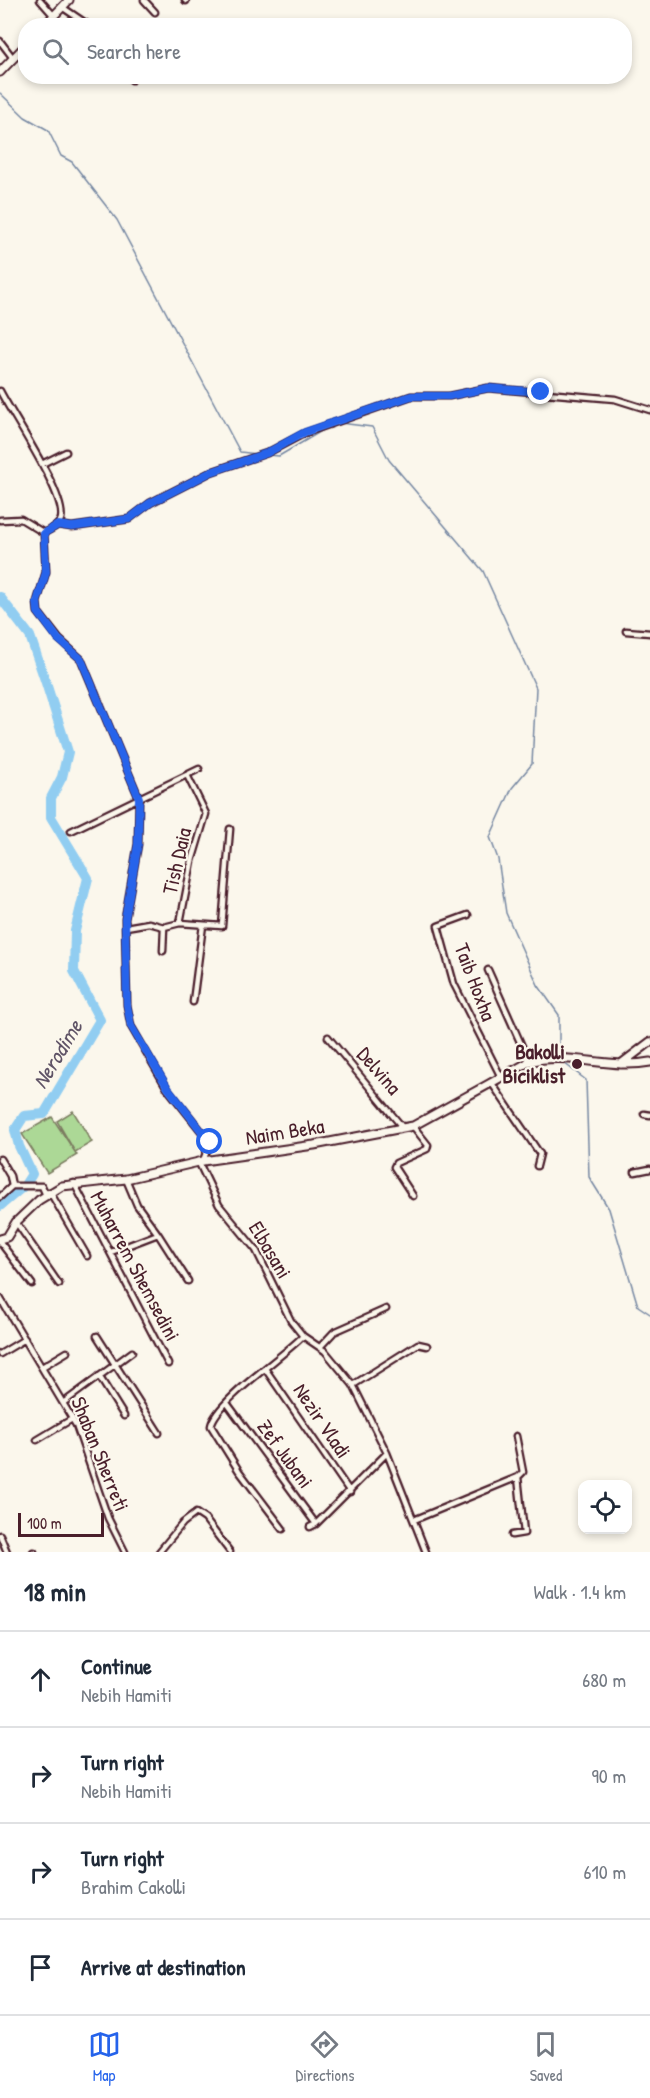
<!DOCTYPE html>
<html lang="en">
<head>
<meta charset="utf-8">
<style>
  body { margin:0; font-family:"Patrick Hand",sans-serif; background:#f2f2f3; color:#1f2937 }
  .controls { position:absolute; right:18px; bottom:18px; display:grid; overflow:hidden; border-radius:12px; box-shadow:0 3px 9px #0003 }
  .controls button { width:54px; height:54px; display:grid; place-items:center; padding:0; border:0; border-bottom:2px solid #e0e1e3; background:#fff; color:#1f2937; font:30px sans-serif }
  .scale { position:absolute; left:18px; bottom:15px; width:86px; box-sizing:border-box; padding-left:6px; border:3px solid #4a1f2b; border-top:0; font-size:16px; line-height:21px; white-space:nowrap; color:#4a1f2b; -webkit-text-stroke:4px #fbf7ec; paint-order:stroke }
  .stop { position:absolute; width:18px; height:18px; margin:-14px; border:4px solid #2563eb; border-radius:50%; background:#fff }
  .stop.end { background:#2563eb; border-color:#fff; box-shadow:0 2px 6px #0008 }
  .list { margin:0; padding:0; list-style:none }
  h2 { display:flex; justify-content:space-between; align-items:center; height:78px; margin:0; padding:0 24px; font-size:26px }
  h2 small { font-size:20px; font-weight:400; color:#747a83 }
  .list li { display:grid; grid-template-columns:39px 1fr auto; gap:18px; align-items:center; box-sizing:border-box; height:96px; padding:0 24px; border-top:2px solid #e0e1e3 }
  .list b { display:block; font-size:22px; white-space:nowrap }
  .list p { margin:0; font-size:20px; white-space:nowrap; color:#747a83 }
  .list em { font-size:20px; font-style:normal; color:#747a83 }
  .icon { flex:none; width:33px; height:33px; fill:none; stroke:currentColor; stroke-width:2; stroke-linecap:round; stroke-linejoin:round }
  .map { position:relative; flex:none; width:650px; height:1552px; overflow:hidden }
  .search { position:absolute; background:#fff; box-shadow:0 3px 9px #0003; left:18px; right:18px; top:18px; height:66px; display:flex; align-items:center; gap:15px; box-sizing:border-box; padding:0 21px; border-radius:24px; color:#747a83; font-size:22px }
  .sheet { height:462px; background:#fff }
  nav { display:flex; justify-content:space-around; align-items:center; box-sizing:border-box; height:84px; border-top:2px solid #e0e1e3; background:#fff; font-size:16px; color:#747a83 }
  nav a { display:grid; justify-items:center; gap:3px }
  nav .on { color:#2563eb }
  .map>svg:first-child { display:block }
  .green { fill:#acd896; stroke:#7b7c60; stroke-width:1.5 }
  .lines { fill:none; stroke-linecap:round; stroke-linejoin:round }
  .stream { stroke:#7587a2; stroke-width:1.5 }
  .river { stroke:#91cdf1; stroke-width:10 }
  .street-casing { stroke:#4a1f2b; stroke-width:9 }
  .secondary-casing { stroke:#4a1f2b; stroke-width:11 }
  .street { stroke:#fbf7ec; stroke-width:4.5 }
  .secondary { stroke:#fbf7ec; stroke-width:7 }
  .route { stroke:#2563eb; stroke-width:8 }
  .poi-dot { fill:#4a1f2b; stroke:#fbf7ec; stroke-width:2 }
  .labels { text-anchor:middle; stroke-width:4.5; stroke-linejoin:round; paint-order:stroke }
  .street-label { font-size:21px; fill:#4a1f2b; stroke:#fbf7ec }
  .poi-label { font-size:21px; font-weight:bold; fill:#4a1f2b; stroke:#fbf7ec; text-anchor:end }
  .water-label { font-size:22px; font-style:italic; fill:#5f5366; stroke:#fbf7ec }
</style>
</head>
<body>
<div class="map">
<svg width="650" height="1552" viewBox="0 0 650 1552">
  <rect width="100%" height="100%" fill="#fbf7ec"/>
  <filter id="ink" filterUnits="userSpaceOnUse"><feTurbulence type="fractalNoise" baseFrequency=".0167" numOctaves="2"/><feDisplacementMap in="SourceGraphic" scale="12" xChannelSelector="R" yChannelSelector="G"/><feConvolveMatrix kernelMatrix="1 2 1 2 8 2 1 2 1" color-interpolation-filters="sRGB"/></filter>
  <g filter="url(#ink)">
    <path class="green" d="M73 1111 92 1142 75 1152 77 1155 47 1173 22 1134 52 1117 75 1152 57 1121Z"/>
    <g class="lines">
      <path class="stream" d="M0 93 25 117 48 130 61 156 72 162 117 220 240 452 257 454
        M340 423 372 427 389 460 483 571 536 688 532 764 512 788 490 837 498 859 506 913 538 985 559 1015V1055
        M268 455 279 456 330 426
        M560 1060 586 1080 589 1177 609 1209 638 1306 650 1314"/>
      <path class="river" d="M0 597 30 636 46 683 68 752 62 777 51 798V817L88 878 75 931 74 971 100 1020 44 1114 24 1116 15 1130 19 1146 32 1174 25 1185 0 1206"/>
      <defs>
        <path id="street" d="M40 0 54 16
          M144 0 155 12
          M185 0 186 1
          M62 7 90 26
          M0 41 13 58
          M128 76 132 80
          M0 391C12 415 67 496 61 519 59 527 50 529 44 533L21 519 0 520
          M42 464 66 452
          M58 525 72 527 129 519 150 503 211 472 267 453 305 433 411 396H449L488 388 615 399 650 410
          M44 533 46 572 37 602 38 612 59 639 81 659 139 798 138 844 125 919 127 1005 131 1026 167 1088 210 1142 203 1161
          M626 631 650 633
          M71 831 199 769
          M468 915 438 926 454 984 501 1077
          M180 923 192 861 206 814 187 775
          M126 927 149 923 164 927 180 923 222 926 230 829
          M163 951 164 927
          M488 970 529 1062
          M193 1002 203 925
          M328 1037 403 1128
          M491 1082 540 1154 537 1166
          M644 1114 650 1115
          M0 1159 10 1176 12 1186 0 1197
          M199 1163 219 1205 256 1250 291 1321 303 1336 325 1351 353 1385 387 1453 426 1552
          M635 1172 650 1169
          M74 1183 168 1364
          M12 1186H42L45 1193 50 1192 87 1256
          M413 1196 394 1167 396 1163 427 1149 428 1145 413 1126
          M16 1222 59 1284
          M158 1234 188 1281
          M0 1242 32 1284
          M111 1252 158 1234 137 1205 126 1179
          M0 1298 76 1425 108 1518 125 1552
          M97 1336 159 1433
          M320 1347 334 1332 386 1309
          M0 1354 25 1339
          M42 1367 67 1352
          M266 1370 350 1492
          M99 1376 124 1416
          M353 1385 418 1344 427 1346
          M63 1403 132 1352
          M227 1403 316 1524
          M37 1440 72 1419
          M414 1520 518 1477 523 1472 516 1436
          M310 1527 316 1524 387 1453
          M283 1529 239 1471 211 1426C215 1402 284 1356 303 1336
          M0 1535 7 1552
          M512 1535 524 1533 518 1477
          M33 1552H34
          M159 1552 183 1523 196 1513 205 1519 230 1552"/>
        <path id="secondary" d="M44 26 69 0
          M0 72 26 45
          M621 1064 650 1042
          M0 1239 7 1237 16 1222 39 1200 62 1186 126 1179 203 1161 314 1145 413 1126 529 1062C567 1051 610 1070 650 1062"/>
      </defs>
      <use href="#street" class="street-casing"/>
      <use href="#secondary" class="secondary-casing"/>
      <use href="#street" class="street"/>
      <use href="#secondary" class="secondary"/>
    </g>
  </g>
  <g class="lines" filter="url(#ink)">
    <path class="route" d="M210 1142 168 1088 131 1026 127 1005 125 919 138 844 139 798 81 659 58 639 38 612 37 602 46 572 44 533 58 525 72 527 129 519 150 503 211 472 267 453 305 432 411 396H449L488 388 541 392"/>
  </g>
  <circle class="poi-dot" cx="577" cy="1064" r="6"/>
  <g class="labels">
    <g class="street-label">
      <text transform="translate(177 861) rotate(-77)" y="7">Tish Daia</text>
      <text transform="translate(475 982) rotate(69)" y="7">Taib Hoxha</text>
      <text transform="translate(379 1071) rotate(49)" y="7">Delvina</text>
      <text transform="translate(285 1132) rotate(-9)" y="7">Naim Beka</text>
      <text transform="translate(270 1250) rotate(59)" y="7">Elbasani</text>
      <text transform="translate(135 1266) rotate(62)" y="7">Muharrem Shemsedini</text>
      <text transform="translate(322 1421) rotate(56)" y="7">Nezir Vladi</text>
      <text transform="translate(100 1454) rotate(68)" y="7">Shaban Sherreti</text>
      <text transform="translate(285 1454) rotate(54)" y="7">Zef Jubani</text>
    </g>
    <g class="poi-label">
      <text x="565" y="1059">Bakolli<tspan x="565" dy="24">Biciklist</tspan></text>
    </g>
    <g class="water-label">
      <text transform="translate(57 1054) rotate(-59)" y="8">Nerodime</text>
    </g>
  </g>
</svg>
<div class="controls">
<button><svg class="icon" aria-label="locate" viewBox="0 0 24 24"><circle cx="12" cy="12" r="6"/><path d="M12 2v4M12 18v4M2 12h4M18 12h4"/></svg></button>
</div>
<div class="scale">100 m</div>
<div class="stop" style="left:210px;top:1142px"></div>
<div class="stop end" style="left:541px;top:392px"></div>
<div class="search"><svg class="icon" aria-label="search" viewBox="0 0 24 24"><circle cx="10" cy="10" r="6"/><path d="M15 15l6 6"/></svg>Search here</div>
</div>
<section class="sheet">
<h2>18 min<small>Walk · 1.4 km</small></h2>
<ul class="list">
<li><svg class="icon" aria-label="ahead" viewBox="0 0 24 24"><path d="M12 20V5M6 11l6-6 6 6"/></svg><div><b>Continue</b><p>Nebih Hamiti</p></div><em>680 m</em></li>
<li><svg class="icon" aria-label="right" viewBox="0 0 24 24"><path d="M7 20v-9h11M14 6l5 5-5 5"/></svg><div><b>Turn right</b><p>Nebih Hamiti</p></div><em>90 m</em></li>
<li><svg class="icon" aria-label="right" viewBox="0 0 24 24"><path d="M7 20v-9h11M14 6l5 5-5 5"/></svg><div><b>Turn right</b><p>Brahim Cakolli</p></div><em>610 m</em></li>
<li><svg class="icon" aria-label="arrive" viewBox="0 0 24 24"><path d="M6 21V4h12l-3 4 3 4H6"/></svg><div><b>Arrive at destination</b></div></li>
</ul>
</section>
<nav>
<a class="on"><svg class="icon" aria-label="map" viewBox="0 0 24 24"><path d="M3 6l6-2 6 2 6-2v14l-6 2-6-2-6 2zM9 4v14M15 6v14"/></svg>Map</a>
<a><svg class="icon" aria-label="directions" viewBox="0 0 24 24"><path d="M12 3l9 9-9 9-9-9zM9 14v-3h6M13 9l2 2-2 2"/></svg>Directions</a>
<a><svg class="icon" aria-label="saved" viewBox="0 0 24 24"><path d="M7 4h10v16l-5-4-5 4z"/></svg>Saved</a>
</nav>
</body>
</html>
